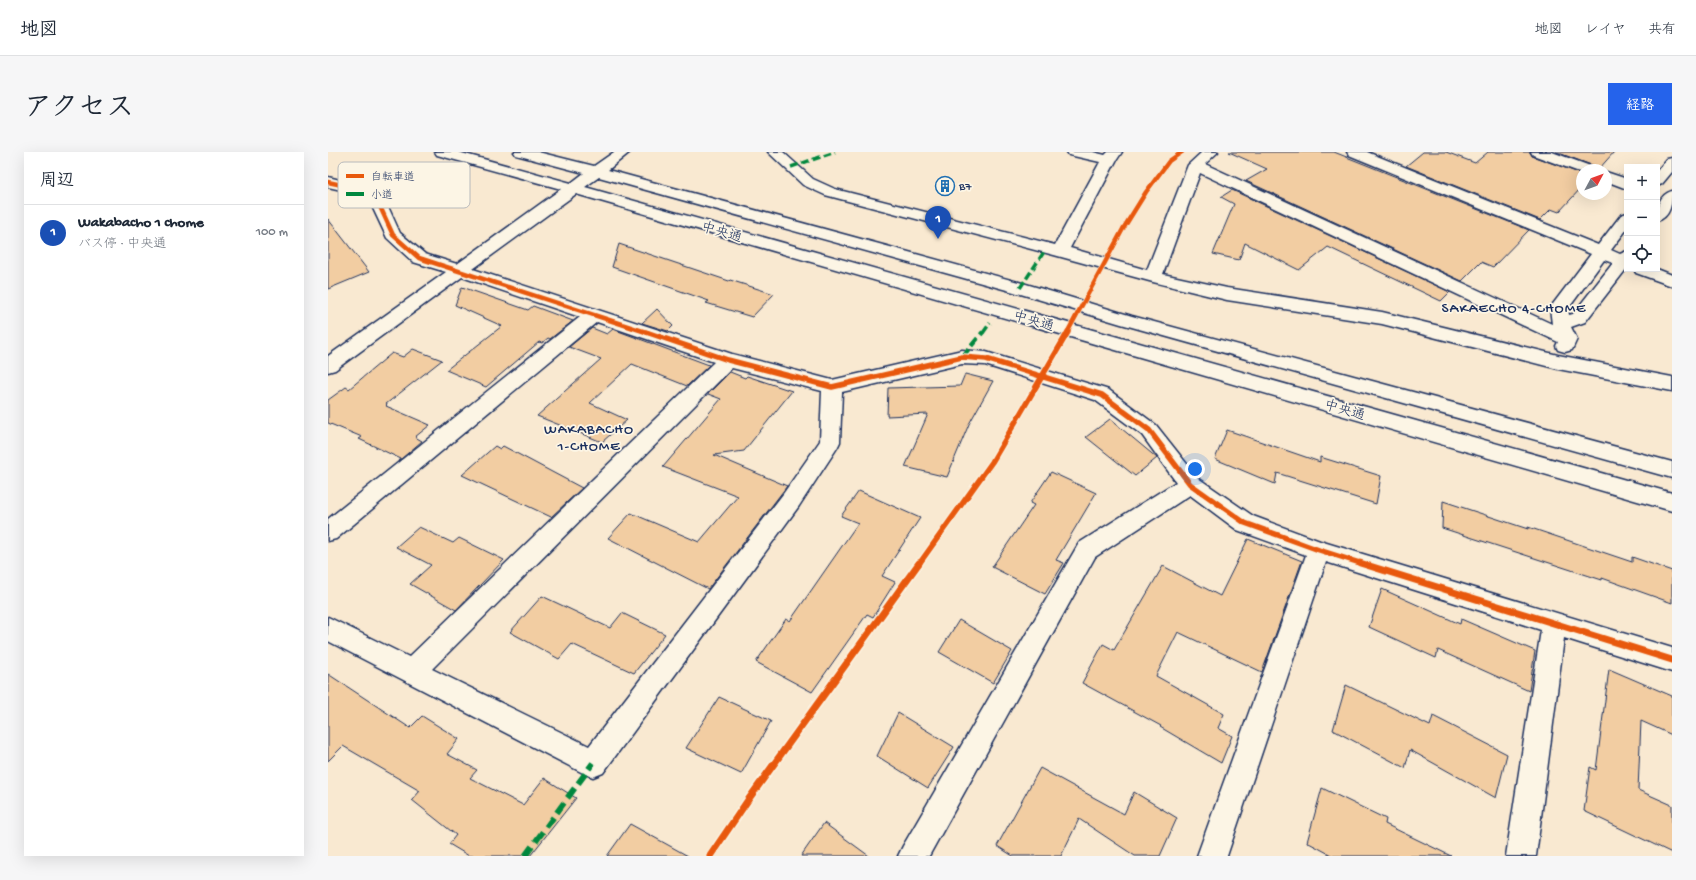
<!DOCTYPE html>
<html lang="ja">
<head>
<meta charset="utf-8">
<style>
  body { margin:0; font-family:"Gochi Hand","Klee One",sans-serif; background:#f6f6f7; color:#1f2937 }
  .controls { position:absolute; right:12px; top:12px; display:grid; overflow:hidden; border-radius:0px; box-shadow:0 4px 16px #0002 }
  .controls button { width:36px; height:36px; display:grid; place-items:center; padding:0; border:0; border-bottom:1px solid #e0e1e3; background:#fff; color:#1f2937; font:20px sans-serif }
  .compass { position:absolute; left:1248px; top:12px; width:36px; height:36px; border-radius:50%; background:#fff; box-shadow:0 4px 16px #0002; rotate:49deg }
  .you { position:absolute; left:867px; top:317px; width:14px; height:14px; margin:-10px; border:3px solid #fff; border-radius:50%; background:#1a73e8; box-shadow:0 0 0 6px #1a73e833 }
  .badge { display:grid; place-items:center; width:26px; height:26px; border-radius:50%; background:#2563eb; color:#fff; font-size:13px; font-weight:700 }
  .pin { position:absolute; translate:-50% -33px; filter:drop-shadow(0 1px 2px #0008) }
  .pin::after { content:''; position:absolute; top:21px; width:14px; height:12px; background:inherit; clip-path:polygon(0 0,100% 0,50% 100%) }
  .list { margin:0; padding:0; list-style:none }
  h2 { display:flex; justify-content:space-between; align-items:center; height:52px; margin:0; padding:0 16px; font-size:17px }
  h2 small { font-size:13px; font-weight:400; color:#747a83 }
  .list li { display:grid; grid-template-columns:26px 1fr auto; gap:12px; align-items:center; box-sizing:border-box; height:56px; padding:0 16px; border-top:1px solid #e0e1e3 }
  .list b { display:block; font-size:15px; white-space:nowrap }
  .list p { margin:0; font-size:13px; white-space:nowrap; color:#747a83 }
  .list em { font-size:13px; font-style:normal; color:#747a83 }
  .icon { flex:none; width:22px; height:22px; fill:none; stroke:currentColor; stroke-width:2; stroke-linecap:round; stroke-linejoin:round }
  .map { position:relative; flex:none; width:1344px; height:704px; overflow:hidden; border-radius:0px }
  header { display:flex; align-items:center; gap:24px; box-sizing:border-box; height:56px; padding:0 20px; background:#fff; border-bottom:1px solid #e0e1e3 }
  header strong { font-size:19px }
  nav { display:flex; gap:22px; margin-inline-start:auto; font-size:14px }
  .intro { display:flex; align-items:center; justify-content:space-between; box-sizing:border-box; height:96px; padding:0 24px }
  h1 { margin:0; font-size:28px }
  .button { padding:10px 18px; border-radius:0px; background:#2563eb; color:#fff; font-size:14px; font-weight:700 }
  main { display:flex; gap:24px; padding:0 24px }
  aside { flex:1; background:#fff; border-radius:0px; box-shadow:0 4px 16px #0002 }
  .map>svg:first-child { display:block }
  .building { fill:#f2cda2; stroke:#1b2f5e }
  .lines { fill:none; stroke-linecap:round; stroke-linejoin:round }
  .minor-casing { stroke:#1b2f5e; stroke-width:3 }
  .minor { fill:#fcf5e5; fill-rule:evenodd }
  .quiet-far2 { stroke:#00873e; stroke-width:3.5; stroke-dasharray:8 3.5; stroke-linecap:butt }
  .quiet-far1 { stroke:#00873e; stroke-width:4.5; stroke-dasharray:10 4.5; stroke-linecap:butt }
  .quiet { stroke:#00873e; stroke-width:6; stroke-dasharray:12 6; stroke-linecap:butt }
  .cycleway-far2-casing { stroke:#fcf5e5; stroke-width:6 }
  .cycleway-far1-casing { stroke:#fcf5e5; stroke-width:8 }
  .cycleway-casing { stroke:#fcf5e5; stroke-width:10 }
  .cycleway-far2 { stroke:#e8590c; stroke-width:4.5 }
  .cycleway-far1 { stroke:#e8590c; stroke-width:5.5 }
  .cycleway { stroke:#e8590c; stroke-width:7 }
  .labels { text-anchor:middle; stroke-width:3.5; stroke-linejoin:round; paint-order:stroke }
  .far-poi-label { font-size:12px; fill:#1b2f5e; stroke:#fcf5e5; text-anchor:start }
  .street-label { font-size:14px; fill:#1b2f5e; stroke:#fcf5e5 }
  .neighbourhood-label { font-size:15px; letter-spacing:1px; fill:#1b2f5e; stroke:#fcf5e5 }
  .key { fill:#fcf5e5; stroke:#b8babc; stroke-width:1 }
  .key-label { font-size:11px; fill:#1b2f5e }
</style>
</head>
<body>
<header>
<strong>地図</strong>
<nav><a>地図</a><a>レイヤ</a><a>共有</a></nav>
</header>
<div class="intro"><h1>アクセス</h1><a class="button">経路</a></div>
<main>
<aside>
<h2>周辺<small></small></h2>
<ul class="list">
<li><span class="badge" style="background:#1a4fb4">1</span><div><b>Wakabacho 1 chome</b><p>バス停 · 中央通</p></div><em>100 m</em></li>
</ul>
</aside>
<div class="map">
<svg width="1344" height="704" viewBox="0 0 1344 704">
  <rect width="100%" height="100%" fill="#f9e9d1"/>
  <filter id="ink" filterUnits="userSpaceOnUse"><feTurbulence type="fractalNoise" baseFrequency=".025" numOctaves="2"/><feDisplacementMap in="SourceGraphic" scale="8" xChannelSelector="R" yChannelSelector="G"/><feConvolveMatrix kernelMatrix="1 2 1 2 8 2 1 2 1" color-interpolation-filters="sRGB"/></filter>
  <g filter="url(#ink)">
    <path class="building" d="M901 0H1006L1201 78 1165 115 1153 110 1134 129 918 29 939 17Z
      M1095 0H1118L1147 11 1160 0H1202L1204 4 1254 22V35L1231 60 1223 57 1212 68 1078 14Z
      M1228 0H1286L1270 18 1266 14Z
      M904 38 1122 140 1113 149 1000 95 971 118 917 91 911 108 885 102 906 52 893 45Z
      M0 67 41 120 0 137Z
      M291 92 401 129 402 128 446 142 424 165 378 151 381 149 284 115Z
      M134 135 200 158 205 154 245 169 222 187 220 186 214 191 211 190 158 235 118 218 174 174 127 153Z
      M329 157 345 174 340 179 314 171Z
      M264 176 279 182 285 177 381 213 359 234 304 212 262 251 299 268 274 290 209 264 273 207 241 195Z
      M85 197 114 208 58 252 59 253 58 254 102 273 87 285 94 289 73 307 31 287 34 285 0 271V248L18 235 21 237 64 201 75 205Z
      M402 220 417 226 419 224 464 239 416 299 386 303 459 334 380 437 280 386 303 361 371 390 410 344 335 315 393 247 380 242Z
      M637 222 665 229 641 272 619 325 577 315 600 262 559 264 560 236 632 234Z
      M782 267 829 306 807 324 758 285Z
      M899 278 992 310V305L1053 324 1048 352 949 321 947 332 887 307Z
      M167 294 172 297 175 294 254 336 223 365 134 323Z
      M723 320 768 341 728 408 736 411 717 442 664 415 706 353 702 351Z
      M531 339 592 366 554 424 567 430 545 465 539 462 484 540 428 510 458 467 462 469 530 371 513 364Z
      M1115 349 1200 377V375L1304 410V405L1344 419V451L1274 426V428L1114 376Z
      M91 375 125 391 131 386 176 408 128 458 82 432 103 413 68 395Z
      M920 387 974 409 934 520 850 480 828 524 896 562 890 576 904 584 893 611 832 575 833 574 754 531 775 492 786 498 835 414 892 444Z
      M1054 437 1132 472 1133 467 1207 499 1201 539 1110 498 1108 506 1041 475Z
      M214 444 282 476 294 461 337 482 306 521 244 492 231 507 182 480Z
      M631 468 684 499 665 531 611 500Z
      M1281 517 1344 544V583L1313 569 1310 638 1344 653V701L1256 659 1262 615 1268 618Z
      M0 522 82 576 94 564 131 587 119 602 149 618 142 626 195 653 216 626 248 646 202 704H141L121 692 128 683 84 648 92 639 15 594 0 609Z
      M1018 533 1102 574 1105 564 1179 602 1168 646 1082 598 1077 616 1005 578Z
      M391 545 443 569 413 622 358 596Z
      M570 561 626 595 600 636 549 604Z
      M712 616 796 662 806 640 849 666 832 704H807L751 667 733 704H685L669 694Z
      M994 636 1058 667 1057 672 1123 704H1005L979 690Z
      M496 671 541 704H473Z
      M302 672 360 704H279Z"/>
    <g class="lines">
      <defs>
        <path id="minor" d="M107 0H130L243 31 256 21 188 3 186 0H210L266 14 286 0H302L280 18 698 132 804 164 1344 310V326L793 172 686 140 271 25 257 35 1344 341V359L248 42 145 117 404 202 504 228 634 198 658 200 781 238 828 273 870 326 925 364 992 389 1344 496V520L1236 486 1208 704H1178L1213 478 998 410 899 704H869L978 403 909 378 862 343 767 405 601 704H570L575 694 751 391 848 330 814 283 767 248 657 213 634 212 514 240 512 290 509 296 471 354 275 621 265 625 255 621 0 489V465L81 505 386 210 269 170 8 387 0 389V367L252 165 134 125 7 218 0 220V204L118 120 85 110 59 86 43 52 35 45 18 39 0 35V25L28 32 45 39 58 50 72 81 97 102 129 112 233 37 109 3ZM404 216 494 239 492 289 455 342 261 594 104 517Z
          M440 0H455L485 27 507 37 727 93 772 10 741 3 739 0H765L777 3 780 0H794L788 9 742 96 819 118 860 13 874 0H890L877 12 1224 172 1222 156 1263 102 1021 3 1019 0H1039L1270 93 1293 63 1299 61V77L1283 98 1292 102 1299 99V116L1257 170 1243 175 1249 187 1244 198 1237 200 1230 198 1228 194 1230 190 872 21 835 122 899 136 1054 160 1230 203 1344 225V239L1230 217 1054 172 899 148 825 130 726 103 497 43 475 33ZM1276 108 1285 111 1245 162 1241 163 1240 157Z
          M1203 0H1224L1265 15 1267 18H1254V21L1205 3Z
          M1344 6V20L1334 32 1329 34V19L1339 7Z
          M1278 20 1299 27V37L1278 29Z
          M1344 39C1344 51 1343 65 1329 69 1329 57 1330 43 1344 39Z
          M1306 117H1329L1344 123V134L1308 121Z"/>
      </defs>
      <use href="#minor" class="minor-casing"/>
      <use href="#minor" class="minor"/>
      <path class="quiet-far2" d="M463 15 507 0
        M692 136 716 100
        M655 181 662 171"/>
      <path class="quiet-far1" d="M634 205 655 180"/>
      <path class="quiet" d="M197 704 265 611"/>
      <defs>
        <path id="cycleway-far2" d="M0 30 23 35 40 42 50 50 65 83 91 106 321 181
          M739 181 795 77 818 40 841 9 854 0"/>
        <path id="cycleway-far1" d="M318 180 400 208 504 235 634 205 658 207 774 243 821 278 862 332 917 371 991 398 1035 412
          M591 412 664 310 740 180"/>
        <path id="cycleway" d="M1032 411 1344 508
          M382 704 420 648 591 411"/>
      </defs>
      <use href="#cycleway-far2" class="cycleway-far2-casing"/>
      <use href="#cycleway-far1" class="cycleway-far1-casing"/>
      <use href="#cycleway" class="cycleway-casing"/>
      <use href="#cycleway-far2" class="cycleway-far2"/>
      <use href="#cycleway-far1" class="cycleway-far1"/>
      <use href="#cycleway" class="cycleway"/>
    </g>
  </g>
  <defs>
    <symbol id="building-ring" viewBox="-11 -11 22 22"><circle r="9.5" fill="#fcf5e5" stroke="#1f6fb2" stroke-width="1.5"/><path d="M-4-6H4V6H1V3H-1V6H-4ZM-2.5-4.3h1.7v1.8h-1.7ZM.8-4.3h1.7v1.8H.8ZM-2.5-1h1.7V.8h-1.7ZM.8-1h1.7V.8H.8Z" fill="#1f6fb2"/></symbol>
  </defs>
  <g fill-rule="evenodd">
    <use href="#building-ring" x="606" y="23" width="22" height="22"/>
  </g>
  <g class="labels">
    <g class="far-poi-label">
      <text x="631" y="38">B7</text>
    </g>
    <g class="street-label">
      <text transform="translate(394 79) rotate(16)" y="5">中央通</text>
      <text transform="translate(706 168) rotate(16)" y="5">中央通</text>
      <text transform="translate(1017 257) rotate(16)" y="5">中央通</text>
    </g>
    <g class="neighbourhood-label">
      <text x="1186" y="160">SAKAECHO 4-CHOME</text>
      <text x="261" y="281">WAKABACHO<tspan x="261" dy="17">1-CHOME</tspan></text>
    </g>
  </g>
  <rect x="10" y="10" width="132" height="46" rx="6" class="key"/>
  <rect x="18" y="22" width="18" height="4" fill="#e8590c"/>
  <rect x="18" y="40" width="18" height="4" fill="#00873e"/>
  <g class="key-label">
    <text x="43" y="28">自転車道</text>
    <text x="43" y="46">小道</text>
  </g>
</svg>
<div class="controls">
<button>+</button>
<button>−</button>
<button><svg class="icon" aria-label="locate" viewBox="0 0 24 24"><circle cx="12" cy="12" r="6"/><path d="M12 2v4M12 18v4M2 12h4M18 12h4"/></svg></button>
</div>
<svg class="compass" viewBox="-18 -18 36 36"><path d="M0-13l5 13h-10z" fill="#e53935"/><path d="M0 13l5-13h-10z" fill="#747a83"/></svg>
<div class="you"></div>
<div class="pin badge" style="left:610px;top:87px;background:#1a4fb4">1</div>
</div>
</main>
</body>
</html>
